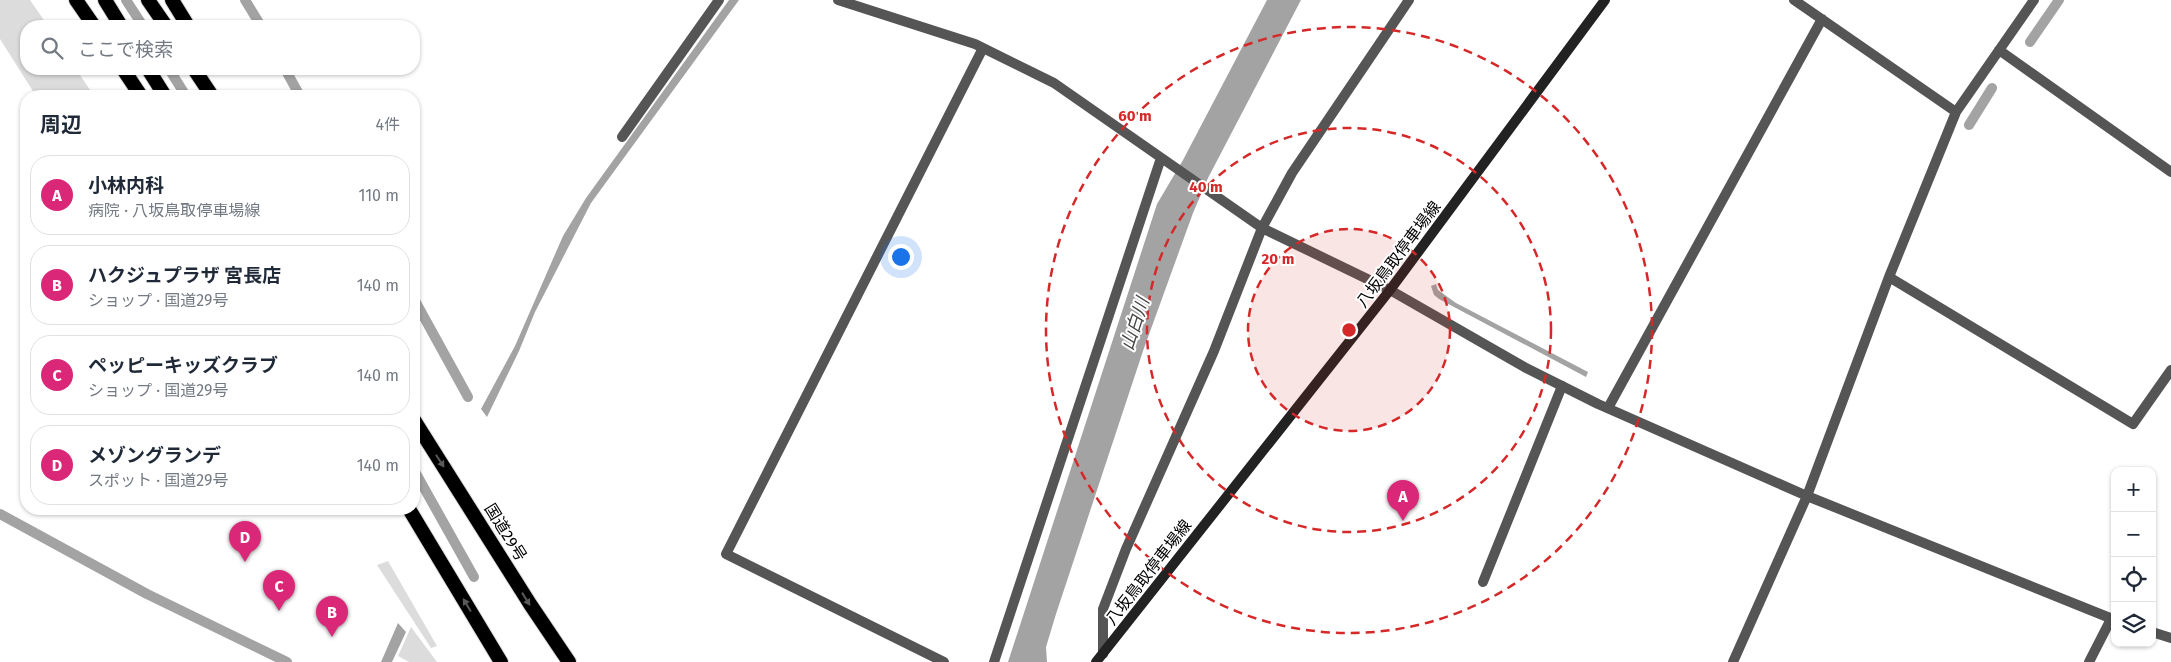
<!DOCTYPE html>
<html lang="ja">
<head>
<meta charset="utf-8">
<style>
  body { margin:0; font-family:"Fira Sans","Noto Sans JP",sans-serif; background:#f2f2f3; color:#1f2937 }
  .controls { position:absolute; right:15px; bottom:15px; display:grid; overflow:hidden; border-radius:10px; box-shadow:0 1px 4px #0004 }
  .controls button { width:45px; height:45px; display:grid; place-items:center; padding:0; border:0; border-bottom:1px solid #e0e1e3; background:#fff; color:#1f2937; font:25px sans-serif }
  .you { position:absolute; left:900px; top:256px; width:18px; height:18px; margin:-12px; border:4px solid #fff; border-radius:50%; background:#1a73e8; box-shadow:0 0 0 8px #1a73e833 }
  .badge { display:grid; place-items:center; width:32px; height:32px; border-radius:50%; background:#db2777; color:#fff; font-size:16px; font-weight:700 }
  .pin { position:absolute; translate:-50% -41px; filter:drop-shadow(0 1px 2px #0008) }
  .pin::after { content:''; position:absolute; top:26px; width:18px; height:15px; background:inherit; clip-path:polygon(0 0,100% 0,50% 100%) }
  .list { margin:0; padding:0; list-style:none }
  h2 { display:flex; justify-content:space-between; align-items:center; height:65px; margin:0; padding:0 20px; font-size:21px }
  h2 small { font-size:16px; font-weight:400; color:#747a83 }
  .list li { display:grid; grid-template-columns:32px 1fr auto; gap:15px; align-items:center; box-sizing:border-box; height:80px; margin:0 10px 10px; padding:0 10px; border:1px solid #e0e1e3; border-radius:20px }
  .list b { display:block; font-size:19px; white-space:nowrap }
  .list p { margin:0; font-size:16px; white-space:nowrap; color:#747a83 }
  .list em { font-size:16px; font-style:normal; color:#747a83 }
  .icon { flex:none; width:28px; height:28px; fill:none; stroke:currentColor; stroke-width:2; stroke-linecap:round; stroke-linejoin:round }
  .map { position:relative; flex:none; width:2171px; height:662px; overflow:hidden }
  .search { position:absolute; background:#fff; box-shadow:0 1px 4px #0004; left:20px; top:20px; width:400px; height:55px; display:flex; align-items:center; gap:12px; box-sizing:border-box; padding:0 18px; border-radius:20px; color:#747a83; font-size:19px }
  .panel { position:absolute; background:#fff; box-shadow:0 1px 4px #0004; left:20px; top:90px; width:400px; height:425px; border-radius:20px }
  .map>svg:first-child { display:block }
  .green { fill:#dcdcdc }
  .water { fill:#a3a3a3 }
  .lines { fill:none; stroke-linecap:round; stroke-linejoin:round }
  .stream { stroke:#a3a3a3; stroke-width:10 }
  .trunk-casing { stroke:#dbdbdb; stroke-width:16 }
  .service { stroke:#555; stroke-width:10 }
  .minor { stroke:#555; stroke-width:10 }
  .secondary { stroke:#222; stroke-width:10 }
  .trunk { stroke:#000; stroke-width:14 }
  .oneway { fill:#595959 }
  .ring { fill:none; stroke:#d62828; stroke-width:2.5; stroke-dasharray:9 6 }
  .labels { text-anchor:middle; stroke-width:4; stroke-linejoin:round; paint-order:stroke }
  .street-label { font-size:16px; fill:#000; stroke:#fff }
  .water-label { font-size:18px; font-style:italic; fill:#444; stroke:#fff }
  .centre { fill:#d62828; stroke:#fff; stroke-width:2.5 }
  .ring-label { font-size:15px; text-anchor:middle; font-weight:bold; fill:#d62828; stroke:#fff; stroke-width:4; stroke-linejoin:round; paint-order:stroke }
</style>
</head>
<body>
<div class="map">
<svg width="2171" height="662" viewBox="0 0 2171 662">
  <rect width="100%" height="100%" fill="#fff"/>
  <path class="green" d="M0 0H30L48 26H26V69H76L94 96H36L0 39Z
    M388 561 437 646 431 648 377 565Z
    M411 627 437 662H409L398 656Z"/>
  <path class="water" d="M729 0H739L591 203 535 312 519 351 487 417 481 409 515 346 563 236 586 198Z
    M1267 0H1301L1208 178 1193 213 1143 351 1056 614 1046 647 1047 662H1008L1157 204 1183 160Z
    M1436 284 1438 290 1456 303 1588 372 1586 377 1439 299 1434 295 1431 286Z
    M398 623 406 632 392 662H381Z"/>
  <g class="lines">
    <path class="stream" d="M126 0 143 26
      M245 0 261 26
      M2030 42 2059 0
      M169 69 186 96
      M285 69 300 96
      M1969 125 1992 88
      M414 299 468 397
      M414 470 474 577
      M0 514 147 594 287 662"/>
    <defs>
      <path id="trunk" d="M76 0 94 26
        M105 0 121 26
        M148 0 166 26
        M172 0 188 26
        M123 69 141 96
        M148 69 165 96
        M194 69 212 96
        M414 420 530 604 569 662
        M409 509 501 662"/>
    </defs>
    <use href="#trunk" class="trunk-casing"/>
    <path class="service" d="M1483 582 1562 386"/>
    <path class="minor" d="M838 0 975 44 1054 83 1262 228 1390 290 1526 368 1598 404 1807 496 2115 620
      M1794 0 1956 112
      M1999 50 2171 172
      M622 137 719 0
      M1889 277 2133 424 2171 370
      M1608 408 1822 19
      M2152 632 2171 638
      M1103 654V609L1126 549 1214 351 1262 228 1292 173 1409 0
      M944 662 726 554 983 48
      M994 662 1161 158
      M1733 662 1807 496 1889 277 1956 112 2034 0
      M2089 662 2111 619"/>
    <path class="secondary" d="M1096 662 1390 290 1605 0"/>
    <use href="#trunk" class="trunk"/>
  </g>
  <defs><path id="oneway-solid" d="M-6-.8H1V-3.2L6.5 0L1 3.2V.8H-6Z" transform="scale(1.25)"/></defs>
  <g class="oneway">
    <use href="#oneway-solid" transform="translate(440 461) rotate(57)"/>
    <use href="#oneway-solid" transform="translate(526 599) rotate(58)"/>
    <use href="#oneway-solid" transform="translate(467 605) rotate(-121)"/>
  </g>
  <circle cx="1349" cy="330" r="101" fill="#d62828" fill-opacity=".12"/>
  <g class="ring">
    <circle cx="1349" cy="330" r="101"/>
    <circle cx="1349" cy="330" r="202"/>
    <circle cx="1349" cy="330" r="303"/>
  </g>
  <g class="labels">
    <g class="street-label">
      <text transform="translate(1398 254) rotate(-53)" y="6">八坂鳥取停車場線</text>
      <text transform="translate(506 532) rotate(58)" y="6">国道29号</text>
      <text transform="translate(1148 572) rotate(-52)" y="6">八坂鳥取停車場線</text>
    </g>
    <g class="water-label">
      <text transform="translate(1135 324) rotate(-72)" y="6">山白川</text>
    </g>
  </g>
  <circle cx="1349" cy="330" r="8" class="centre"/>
  <g class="ring-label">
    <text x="1135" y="121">60 m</text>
    <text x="1206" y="192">40 m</text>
    <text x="1278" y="264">20 m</text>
  </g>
</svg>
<div class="controls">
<button>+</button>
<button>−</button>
<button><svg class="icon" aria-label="locate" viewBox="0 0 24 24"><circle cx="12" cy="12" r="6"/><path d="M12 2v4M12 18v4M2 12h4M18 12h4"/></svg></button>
<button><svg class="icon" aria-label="layers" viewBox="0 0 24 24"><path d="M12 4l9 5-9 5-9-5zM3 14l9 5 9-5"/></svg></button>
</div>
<div class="you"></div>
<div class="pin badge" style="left:1403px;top:521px">A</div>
<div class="pin badge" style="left:332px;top:637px">B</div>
<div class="pin badge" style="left:279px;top:611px">C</div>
<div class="pin badge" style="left:245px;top:562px">D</div>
<div class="search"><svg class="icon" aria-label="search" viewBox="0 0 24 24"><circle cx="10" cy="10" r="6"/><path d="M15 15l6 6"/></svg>ここで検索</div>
<section class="panel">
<h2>周辺<small>4件</small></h2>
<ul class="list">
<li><span class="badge">A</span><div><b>小林内科</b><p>病院 · 八坂鳥取停車場線</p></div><em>110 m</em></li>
<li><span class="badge">B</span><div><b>ハクジュプラザ 宮長店</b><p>ショップ · 国道29号</p></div><em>140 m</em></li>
<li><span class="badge">C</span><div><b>ペッピーキッズクラブ</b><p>ショップ · 国道29号</p></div><em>140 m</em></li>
<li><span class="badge">D</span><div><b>メゾングランデ</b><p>スポット · 国道29号</p></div><em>140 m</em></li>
</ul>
</section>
</div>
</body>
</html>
